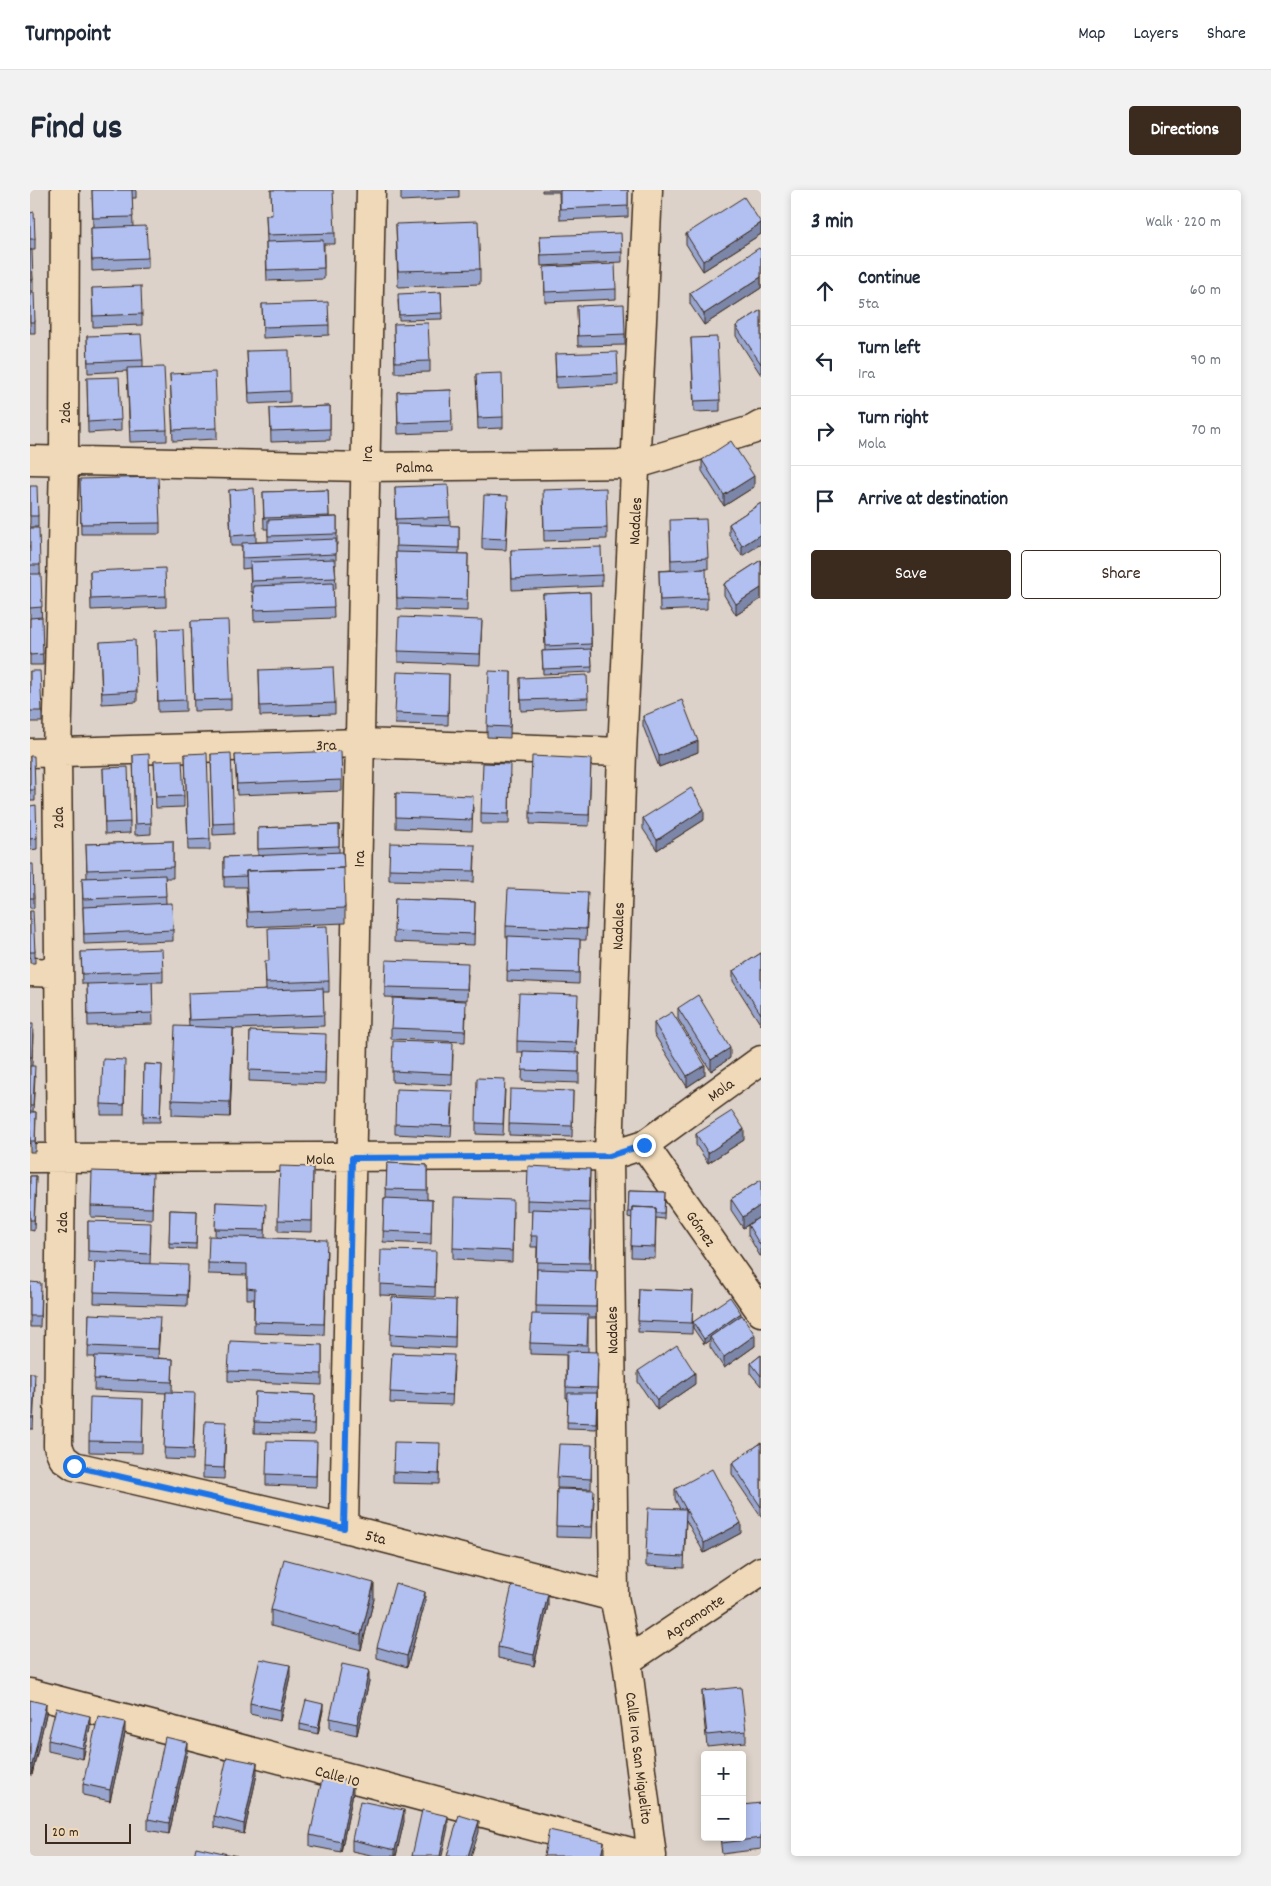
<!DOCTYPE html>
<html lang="en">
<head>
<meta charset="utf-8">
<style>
  body { margin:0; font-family:Dekko,sans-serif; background:#f2f2f3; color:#1f2937 }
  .controls { position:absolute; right:15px; bottom:15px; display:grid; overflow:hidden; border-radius:5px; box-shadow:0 2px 8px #0003 }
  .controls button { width:45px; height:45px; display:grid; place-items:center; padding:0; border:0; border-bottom:1px solid #e0e1e3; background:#fff; color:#1f2937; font:25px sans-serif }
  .scale { position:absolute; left:15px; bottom:12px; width:86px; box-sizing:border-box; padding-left:5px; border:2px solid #3b2a1e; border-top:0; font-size:14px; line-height:18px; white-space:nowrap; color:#3b2a1e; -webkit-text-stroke:4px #efd9b8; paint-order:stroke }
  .stop { position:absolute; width:15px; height:15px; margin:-11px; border:4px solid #1a73e8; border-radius:50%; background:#fff }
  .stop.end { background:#1a73e8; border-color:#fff; box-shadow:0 1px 5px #0008 }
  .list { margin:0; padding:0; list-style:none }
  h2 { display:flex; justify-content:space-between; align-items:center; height:65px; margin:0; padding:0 20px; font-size:21px }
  h2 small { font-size:16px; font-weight:400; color:#747a83 }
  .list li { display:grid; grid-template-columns:32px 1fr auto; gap:15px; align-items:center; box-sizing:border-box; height:70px; padding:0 20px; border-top:1px solid #e0e1e3 }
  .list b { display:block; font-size:19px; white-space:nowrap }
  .list p { margin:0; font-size:16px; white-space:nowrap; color:#747a83 }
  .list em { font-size:16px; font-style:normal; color:#747a83 }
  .actions { display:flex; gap:10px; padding:15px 20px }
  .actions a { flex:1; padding:11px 0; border:1px solid #3b2a1e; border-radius:5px; text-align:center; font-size:18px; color:#3b2a1e }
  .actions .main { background:#3b2a1e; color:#fff }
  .icon { flex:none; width:28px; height:28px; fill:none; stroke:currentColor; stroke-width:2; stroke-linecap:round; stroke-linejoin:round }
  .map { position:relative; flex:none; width:731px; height:1666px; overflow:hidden; border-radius:5px }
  header { display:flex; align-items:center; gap:30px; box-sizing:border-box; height:70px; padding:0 25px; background:#fff; border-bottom:1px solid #e0e1e3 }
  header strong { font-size:24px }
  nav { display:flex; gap:28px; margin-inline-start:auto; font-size:18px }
  .intro { display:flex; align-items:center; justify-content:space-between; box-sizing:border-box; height:120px; padding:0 30px }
  h1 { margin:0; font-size:35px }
  .button { padding:12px 22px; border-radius:5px; background:#3b2a1e; color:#fff; font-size:18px; font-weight:700 }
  main { display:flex; gap:30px; padding:0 30px }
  aside { flex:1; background:#fff; border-radius:5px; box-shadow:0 2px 8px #0003 }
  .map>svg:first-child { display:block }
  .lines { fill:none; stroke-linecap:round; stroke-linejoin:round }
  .minor-casing { stroke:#3b2a1e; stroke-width:31 }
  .minor { stroke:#efd9b8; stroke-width:28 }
  .wall { fill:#98a5ce; stroke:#3b2a1e }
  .shaded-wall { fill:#7c86a8; stroke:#3b2a1e }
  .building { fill:#b1c0f0; stroke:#3b2a1e }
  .route { stroke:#1a73e8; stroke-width:6 }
  .labels { text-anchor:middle; stroke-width:4.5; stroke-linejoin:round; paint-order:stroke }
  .street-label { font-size:16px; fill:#3b2a1e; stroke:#efd9b8 }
</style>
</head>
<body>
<header>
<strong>Turnpoint</strong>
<nav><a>Map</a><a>Layers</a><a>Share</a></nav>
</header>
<div class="intro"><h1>Find us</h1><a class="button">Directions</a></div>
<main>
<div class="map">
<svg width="731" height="1666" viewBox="0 0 731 1666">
  <rect width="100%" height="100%" fill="#dcd2c9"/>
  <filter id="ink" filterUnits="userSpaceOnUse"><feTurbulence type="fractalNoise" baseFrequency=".02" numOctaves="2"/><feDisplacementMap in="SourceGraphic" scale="10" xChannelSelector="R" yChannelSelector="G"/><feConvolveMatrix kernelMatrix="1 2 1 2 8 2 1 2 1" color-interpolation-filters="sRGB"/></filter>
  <g filter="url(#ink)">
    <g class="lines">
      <defs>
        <path id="minor" d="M35 0 34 271 27 564 31 969 28 1256 33 1268 44 1276 314 1338 584 1407
          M618 0 592 562 579 966 584 1407 597 1471 622 1666
          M0 270 335 277 607 274 722 240 731 235
          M0 563 330 553 592 562
          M0 782 29 783
          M614 955 731 1122
          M0 968 579 966 614 955 731 870
          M314 1338 341 0
          M597 1471 731 1381
          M0 1503 616 1666"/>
      </defs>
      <use href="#minor" class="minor-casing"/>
      <use href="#minor" class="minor"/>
    </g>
    <path class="wall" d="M62 0H106V8H102L103 37 118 68V78L62 81 61 38H63Z
      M241 0 305 43V54H294V89L237 91 236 63V52H237L236 25H242Z
      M371 0H429V8L371 11Z
      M512 0H598V27L530 30 529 2H512Z
      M0 23 5 49V60H0Z
      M731 33V44L673 81 656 54V44Z
      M366 34 450 79V94L368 97Z
      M510 46 592 62V72L511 76Z
      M0 60 3 90V101H0Z
      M731 61V98L674 135 660 114V103Z
      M514 77 586 99V109L515 112Z
      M62 98 112 124V135L63 137Z
      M0 102 5 132V143H0Z
      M411 102 412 129 369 130 368 110Z
      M232 114 299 135V145L233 148Z
      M547 116 595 144V155L548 156Z
      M731 120V185L706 146V136Z
      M364 134 400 171V182L365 183Z
      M57 146 113 170V178L137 240V251L100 252 97 181 58 183Z
      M661 148 690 210V221L664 222Z
      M217 161 260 201V212L219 214Z
      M525 164 588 184V195L526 198Z
      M140 184 187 238V249L143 251Z
      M446 184 473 227V238L448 239Z
      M57 188 91 230V241L58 243Z
      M421 200 422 242 368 244 367 202Z
      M300 216V250L241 252 240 218Z
      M672 270 724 297 694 316 672 281Z
      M50 289 130 333V344H51Z
      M0 296 8 326V337H0Z
      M365 297 420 327V336H429V364H438L437 421 367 419 366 367V337Z
      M199 300 226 344V352H238V339H234L233 302 298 300 299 327H307V355H306V375H305L306 399H303L304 428 224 431 223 402H221L220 378 212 379V356H201Z
      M513 311 577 338V349L514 351Z
      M731 313 712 366 699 345V334Z
      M478 317 476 360 452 359V348Z
      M0 338 10 375 13 475H0Z
      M640 341 678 368V379H671L677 408V419L630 421 629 381 641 380Z
      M481 360 572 385V396L482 400Z
      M731 370V409L706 425 694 405V394Z
      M60 381 136 406V417L61 420Z
      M560 402 562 482 513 484 512 461H515L513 404Z
      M452 430 450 475 368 472V461Z
      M161 431 201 509V520L164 521Z
      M126 440 156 510V521L128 522Z
      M70 452 107 501V512L72 514Z
      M229 480 305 513V524L230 526Z
      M0 481 12 521V532H0Z
      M481 482 480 548 457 547V536Z
      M419 484 418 535 365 534V523Z
      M490 488 558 508V518L491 521Z
      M613 526 668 562 629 577 613 536Z
      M155 564 180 649V660H158Z
      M181 564 204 633V644L183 645Z
      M103 565 121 633V644L105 645Z
      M205 565 312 590V601L207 605Z
      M0 566 5 600V611H0Z
      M561 569 559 636 500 634V623Z
      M124 571 154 606V617L126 618Z
      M73 578 100 632V643L75 644Z
      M480 585 479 634H451V623Z
      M366 603 443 617 442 641 366 638Z
      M0 616 7 648V659L0 660Z
      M613 628 674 630 627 660 613 639Z
      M309 635V663L315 718V733L218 737 216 697H194V667L228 666V638Z
      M143 651V688H135L136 713 143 740V751L54 754 52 688H57L56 654Z
      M445 666 444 692 359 690V679Z
      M0 674 4 708V718H0Z
      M365 709 445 712 444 755 364 752Z
      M558 713 556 750H550L549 794 477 791 478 747H476V736Z
      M0 721 5 762V773H0Z
      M51 762 133 781V792H122L123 834 58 836 57 794H52Z
      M731 763V835L703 791V781Z
      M235 771 299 791V802H293L294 836 203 839 200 927 142 925V910L159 837 158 814 236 800Z
      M438 784 437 810 355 807V797Z
      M548 816 546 863H549V893L492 891 493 862H487V851Z
      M648 818 700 868 681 881 648 829Z
      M436 822 435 852 361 849V838Z
      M624 833 675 885 657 897 624 844Z
      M0 834 3 845 2 876 5 887 3 922H6L5 962H0Z
      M220 841 296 854 295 894 219 891Z
      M423 864 422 895 362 892V881Z
      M114 874 132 875 130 932H113Z
      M95 881 94 925H71V914Z
      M475 900 473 945 446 944V933Z
      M543 901 542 947 479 945V934Z
      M423 912 421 947 365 944V934Z
      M666 944 714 950 678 973 666 955Z
      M357 973 397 975V1009L402 1010 401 1054 353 1052 354 1008H356Z
      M283 977 282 1042 248 1041V1030Z
      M560 979 559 1021 561 1032 560 1081H567L566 1128H558V1162L568 1173 566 1239 537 1238 538 1208H536V1165L500 1164V1153L506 1124 507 1057H501L502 1021H497V1010Z
      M0 986H6L4 1041 0 1040Z
      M731 990V1066H730L718 1045V1035L713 1038 701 1020V1009Z
      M123 994 122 1029 61 1027V1016Z
      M599 1001 635 1002 634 1029 626 1028 625 1068 601 1067 602 1028 598 1027Z
      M186 1012 236 1024 235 1048 297 1061 294 1145 224 1143V1109H217V1085L178 1084V1073L185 1046Z
      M140 1020 167 1021 166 1059 139 1058Z
      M483 1021 482 1072 423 1069V1058Z
      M58 1031 121 1044 120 1074 158 1086 157 1116 64 1113 65 1073 58 1072Z
      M406 1072 405 1107 350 1105V1094Z
      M0 1092 11 1104 10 1137H0Z
      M609 1099 663 1101 662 1144 608 1142Z
      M426 1110 425 1158 360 1155V1144Z
      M59 1124 130 1138 128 1168 143 1169 142 1202 165 1214 163 1270 134 1269 136 1203 64 1200 65 1167H58Z
      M711 1126 725 1156 694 1178 680 1157V1150L674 1154 663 1138V1132Z
      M292 1155V1195L198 1191V1181Z
      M362 1163 424 1176 422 1215 360 1213Z
      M731 1165V1196L721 1184V1173Z
      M608 1181 665 1194 627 1220 608 1192Z
      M0 1183 5 1194 3 1239H0Z
      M225 1202 285 1205 284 1245 224 1243Z
      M113 1209 112 1263 59 1262V1251Z
      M196 1243 194 1289 173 1288V1277Z
      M731 1253V1327L702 1284V1273Z
      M562 1255 561 1299 527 1298V1287Z
      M287 1263 286 1297 236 1295V1284Z
      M410 1264 409 1294 363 1293V1282Z
      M527 1299 564 1311 562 1348 526 1347Z
      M645 1299 711 1343 674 1363 656 1330 654 1378 616 1376V1365L650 1319 645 1309Z
      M344 1409 331 1460 241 1436V1420Z
      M395 1413 377 1477 347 1468V1457Z
      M518 1415 504 1476 468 1468V1457Z
      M260 1486 250 1531 220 1524V1513Z
      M339 1491 327 1545 300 1539V1528Z
      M672 1501 716 1541V1552L677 1556 672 1511Z
      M0 1510 16 1524 2 1585H0Z
      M293 1520 288 1544 270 1540V1534Z
      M60 1537 53 1569 18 1561V1550Z
      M95 1543 80 1611 53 1605V1594Z
      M157 1562 139 1644 118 1640V1629Z
      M227 1584 214 1644 184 1637V1626Z
      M323 1603 311 1662 280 1656V1645Z
      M731 1613V1659L692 1664 690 1647H712Z
      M374 1631 366 1666H345L322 1661V1650Z"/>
    <path class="shaded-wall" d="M731 33V44L673 81V71Z
      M731 87V98L674 135V124Z
      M724 286V297L694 316V305Z
      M731 344V354L712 366V356Z
      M731 398V409L706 425V414Z
      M668 551V562L629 577V566Z
      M674 619V630L627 660V650Z
      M203 838V853L200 927V912Z
      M700 858V868L681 881V870Z
      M675 875V885L657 897V886Z
      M714 939V950L678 973V963Z
      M731 1015V1026L713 1038V1027Z
      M711 1123V1129L680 1147V1150L674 1154V1149Z
      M725 1145V1156L694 1178V1167Z
      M665 1183V1194L627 1220V1210Z
      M711 1333V1343L674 1363V1353Z
      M344 1393V1409L331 1460V1445Z
      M395 1402V1413L377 1477V1466Z
      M518 1404V1415L504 1476V1465Z
      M260 1475V1486L250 1531V1520Z
      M339 1480V1491L327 1545V1534Z
      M16 1514V1524L2 1585V1575Z
      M293 1514V1520L288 1544V1538Z
      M60 1526V1537L53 1569V1558Z
      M95 1532V1543L80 1611V1600Z
      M157 1552V1562L139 1644V1633Z
      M227 1573V1584L214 1644V1634Z
      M323 1592V1603L311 1662V1652Z
      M374 1620V1631L366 1666H365V1660Z
      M418 1626V1637L412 1666H410Z
      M449 1631V1642L441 1666H438Z
      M574 1652V1666H571Z"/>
    <path class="building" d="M62 0H102L103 27 63 28Z
      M241 0H303L305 43 237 45 236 25H242Z
      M530 0H598V16L530 19Z
      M714 7 731 33 673 71 656 44Z
      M4 22 5 49H0V23Z
      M448 31 450 79 368 81 366 34Z
      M116 36 118 68 62 70 61 38Z
      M591 43 592 62 511 65 510 46Z
      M293 50 294 78 237 80 236 52Z
      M729 58 731 61V87L674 124 660 103Z
      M0 60H2L3 90H0Z
      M585 74 586 99 515 102 514 77Z
      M111 96 112 124 63 126 62 98Z
      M0 102H4L5 132H0Z
      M411 102 412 123 369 125 368 104Z
      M298 112 299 135 233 137 232 114Z
      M594 114 595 144 548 146 547 116Z
      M731 120V174L706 136Z
      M398 133 400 171 365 172 364 134Z
      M111 144 113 170 58 172 57 146Z
      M687 147 690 210 664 211 661 148Z
      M259 160 260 201 219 203 217 161Z
      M587 162 588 184 526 187 525 164Z
      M134 177 137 240 100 241 97 178Z
      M185 182 187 238 143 240 140 184Z
      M472 183 473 227 448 228 446 184Z
      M89 187 91 230 58 232 57 188Z
      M421 200 422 231 368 233 367 202Z
      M300 216V239L241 241 240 218Z
      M701 251 724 286 694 305 672 270Z
      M128 287 130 333 51 334 50 289Z
      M418 295 420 327 366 329 365 297Z
      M0 296H7L8 326H0Z
      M224 298 226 344 201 346 199 300Z
      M576 298 577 338 514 340 513 300Z
      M298 300 299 326 234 328 233 302Z
      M454 305 478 306 476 349 452 348Z
      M731 313V344L712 356 699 334Z
      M307 327V344L238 346V330Z
      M676 329 678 368 641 370 640 330Z
      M366 334 429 336V358L366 356Z
      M0 338H9L10 375H0Z
      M306 349V364L212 368V353Z
      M571 357 572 385 482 389 481 360Z
      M366 362 438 364 437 410 367 408Z
      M304 369 306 388 221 391 220 372Z
      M731 370V398L706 414 694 394Z
      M135 378 136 406 61 409 60 381Z
      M676 379 677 408 630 410 629 381Z
      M0 384H11L12 417 0 418Z
      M303 393 304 417 224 420 223 396Z
      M560 402 561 454 516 456 513 404Z
      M12 427 13 464 0 465V428Z
      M369 427 452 430 450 464 368 461Z
      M198 430 201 509 164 510 161 431Z
      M153 439 156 510 128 511 126 440Z
      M105 450 107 501 72 503 70 452Z
      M561 459 562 477 513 479 512 461Z
      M303 477 305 513 230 516 229 480Z
      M0 481H10L12 521H0Z
      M459 481 481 482 480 537 457 536Z
      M367 482 419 484 418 525 365 523Z
      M557 485 558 508 491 510 490 488Z
      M652 510 668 551 629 566 613 526Z
      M311 561 312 590 207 594 205 565Z
      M177 563 180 649 158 650 155 564Z
      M201 563 204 633 183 634 181 564Z
      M119 564 121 633 105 634 103 565Z
      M0 566H4L5 600H0Z
      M502 566 561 569 559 625 500 623Z
      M152 570 154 606 126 607 124 571Z
      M453 573 480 574 479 624 451 623Z
      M98 577 100 632 75 633 73 578Z
      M661 598 674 619 627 650 613 628Z
      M366 603 443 606 442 630 366 627Z
      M6 615 7 648 0 649V616Z
      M309 635V656L228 659V638Z
      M143 651V677L57 680 56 654Z
      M360 653 445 655 444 681 359 679Z
      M313 662 314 678 216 681V686L194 687V667Z
      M0 674H3L4 708H0Z
      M314 678 315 718 218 722 216 681Z
      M135 685 136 706 53 709 52 688Z
      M478 699 558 702 556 739 476 736Z
      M365 709 445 712 444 744 364 741Z
      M142 713 143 740 54 744 53 717Z
      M0 721H3L5 762H0Z
      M297 736 299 791 236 793 235 771H239L238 738Z
      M478 746 550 749 549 783 477 781Z
      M132 759 133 781 52 784 51 762Z
      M731 763V824L703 781Z
      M356 770 438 773 437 799 355 797Z
      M122 792 123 823 58 825 57 794Z
      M293 798 294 825 159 830 158 803Z
      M489 803 548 805 546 853 487 851Z
      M668 805 700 858 681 870 648 818Z
      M363 808 436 811 435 841 361 838Z
      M642 822 675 875 657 886 624 833Z
      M0 834H3L2 867H0Z
      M145 836 203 838 200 912 142 910Z
      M220 841 296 844 295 883 219 880Z
      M363 851 423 853 422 884 362 881Z
      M493 861 549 863V882L492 880Z
      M73 869 95 870 94 915 71 914Z
      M114 874 132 875 130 927 113 926Z
      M0 876H5L3 916H0Z
      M447 888 475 889 473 934 446 933Z
      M366 899 423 901 421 936 365 934Z
      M480 899 543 901 542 936 479 934Z
      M702 921 714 939 678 963 666 944Z
      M0 922H6L5 951H0Z
      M357 973 397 975V1000L356 999Z
      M250 976 283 977 282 1031 248 1030Z
      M498 976 560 979 559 1012 497 1010Z
      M62 981 123 983 122 1018 61 1016Z
      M0 986H6L4 1030H0Z
      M731 990V1015L713 1027 701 1009Z
      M599 1001 635 1002 634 1023H626V1018L602 1017V1022H598Z
      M354 1008 402 1010 401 1043 353 1041Z
      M424 1008 483 1010 482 1061 423 1058Z
      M186 1012 236 1014 235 1040 185 1039Z
      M602 1017 626 1018 625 1057 601 1056Z
      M502 1019 561 1021 559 1073 507 1072 508 1046H501Z
      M140 1020 167 1021 166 1054 139 1053Z
      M731 1026V1055H730L718 1035Z
      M58 1031 121 1033 120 1064 58 1061Z
      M179 1046 297 1050 294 1134 224 1132 225 1099 217 1098V1074L178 1073Z
      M351 1060 406 1061 405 1097 350 1094Z
      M65 1072 158 1075 157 1105 64 1102Z
      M507 1079 567 1081 566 1117 506 1116Z
      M0 1092 11 1093 10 1126H0Z
      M609 1099 663 1101 662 1133 608 1131Z
      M362 1107 426 1110 425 1147 360 1144Z
      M700 1107 711 1123 674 1149 663 1132Z
      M59 1124 130 1127 128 1159 58 1156Z
      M502 1124 558 1125 557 1155 500 1153Z
      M712 1125 725 1145 694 1167 680 1147Z
      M200 1151 292 1155V1184L198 1181Z
      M647 1155 665 1183 627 1210 608 1181Z
      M537 1161 568 1162 567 1198 536 1197Z
      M362 1163 424 1165 422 1205 360 1202Z
      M731 1165V1186L721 1173Z
      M65 1166 143 1169 142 1192 64 1189Z
      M0 1183H5L3 1228H0Z
      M136 1202 165 1203 163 1259 134 1258Z
      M225 1202 285 1205 284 1234 224 1232Z
      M538 1203H567L566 1233 537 1232Z
      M60 1207 113 1209 112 1252 59 1251Z
      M175 1231 196 1232 194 1278 173 1277Z
      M237 1251 287 1252 286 1286 236 1284Z
      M364 1252 410 1253 409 1284 363 1282Z
      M731 1253V1317L702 1273Z
      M529 1254 562 1255 561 1289 527 1287Z
      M682 1279 711 1333 674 1353 645 1299Z
      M527 1299 564 1300 562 1337 526 1336Z
      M618 1318 656 1319 654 1367 616 1365Z
      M254 1369 344 1393 331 1445 241 1420Z
      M365 1393 395 1402 377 1466 347 1457Z
      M482 1396 518 1404 504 1465 468 1457Z
      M230 1469 260 1475 250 1520 220 1513Z
      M312 1474 339 1480 327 1534 300 1528Z
      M711 1497 716 1541 677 1545 672 1501Z
      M0 1510 16 1514 2 1575 0 1574Z
      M276 1510 293 1514 288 1538 270 1534Z
      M26 1518 60 1526 53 1558 18 1550Z
      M68 1526 95 1532 80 1600 53 1594Z
      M135 1547 157 1552 139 1633 118 1629Z
      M197 1567 227 1573 214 1634 184 1626Z
      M293 1585 323 1592 311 1652 280 1645Z
      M330 1611 374 1620 365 1660 322 1650Z
      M731 1613V1648L692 1653 691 1647H712V1615Z
      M392 1620 418 1626 410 1666H382Z
      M429 1625 449 1631 438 1666H417Z
      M519 1640 574 1652 571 1666H514Z
      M166 1657 207 1666H164Z"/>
  </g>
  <g class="lines" filter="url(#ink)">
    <path class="route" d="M44 1276 314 1338 322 968 579 966 614 955"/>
  </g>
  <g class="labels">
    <g class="street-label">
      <text transform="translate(34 223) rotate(-90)" y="6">2da</text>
      <text transform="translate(336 264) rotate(-89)" y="6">1ra</text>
      <text transform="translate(384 276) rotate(-1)" y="6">Palma</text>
      <text transform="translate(604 331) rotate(-87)" y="6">Nadales</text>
      <text transform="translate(296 554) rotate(-2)" y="6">3ra</text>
      <text transform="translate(27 628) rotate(-91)" y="6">2da</text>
      <text transform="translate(328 669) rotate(-89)" y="6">1ra</text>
      <text transform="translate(587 736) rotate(-88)" y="6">Nadales</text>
      <text transform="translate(690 899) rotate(-36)" y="6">Mola</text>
      <text x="290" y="974">Mola</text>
      <text transform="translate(31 1033) rotate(-89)" y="6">2da</text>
      <text transform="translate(672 1038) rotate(55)" y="6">Gómez</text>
      <text transform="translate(581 1140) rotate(-91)" y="6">Nadales</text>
      <text transform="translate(346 1346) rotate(14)" y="6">5ta</text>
      <text transform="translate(664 1426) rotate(-34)" y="6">Agramonte</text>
      <text transform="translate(610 1568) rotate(83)" y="6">Calle 1ra San Miguelito</text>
      <text transform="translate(308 1585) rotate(15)" y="6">Calle 10</text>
    </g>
  </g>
</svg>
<div class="controls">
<button>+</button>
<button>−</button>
</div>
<div class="scale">20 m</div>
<div class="stop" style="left:44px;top:1276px"></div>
<div class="stop end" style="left:614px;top:955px"></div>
</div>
<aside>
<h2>3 min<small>Walk · 220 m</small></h2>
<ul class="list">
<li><svg class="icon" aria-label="ahead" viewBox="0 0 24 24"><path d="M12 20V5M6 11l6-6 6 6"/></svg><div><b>Continue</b><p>5ta</p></div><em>60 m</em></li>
<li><svg class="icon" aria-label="left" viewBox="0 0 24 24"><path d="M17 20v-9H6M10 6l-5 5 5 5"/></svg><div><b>Turn left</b><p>1ra</p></div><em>90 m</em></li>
<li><svg class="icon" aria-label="right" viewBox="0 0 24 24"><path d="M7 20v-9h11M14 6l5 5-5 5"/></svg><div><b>Turn right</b><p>Mola</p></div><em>70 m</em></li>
<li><svg class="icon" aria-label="arrive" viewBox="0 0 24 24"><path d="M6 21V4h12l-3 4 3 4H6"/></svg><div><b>Arrive at destination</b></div></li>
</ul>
<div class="actions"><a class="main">Save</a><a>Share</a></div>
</aside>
</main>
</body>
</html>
